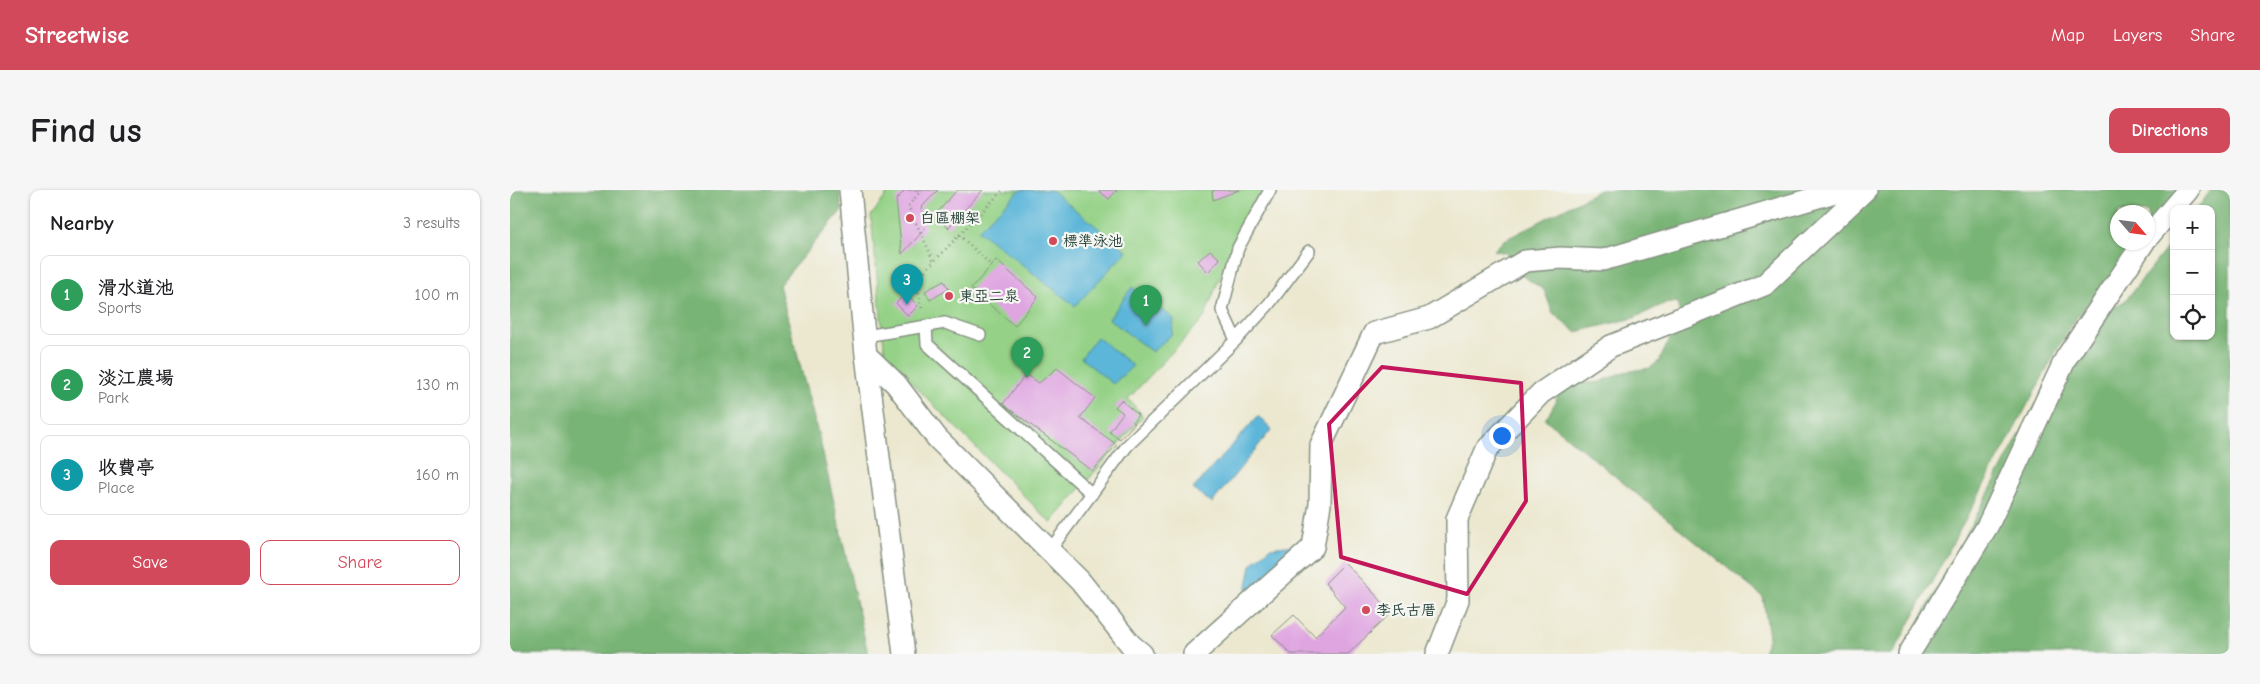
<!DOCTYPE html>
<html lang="en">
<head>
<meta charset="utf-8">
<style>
  body { margin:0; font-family:"Comic Neue","LXGW WenKai TC",sans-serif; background:#f6f6f6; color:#202124 }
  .controls { position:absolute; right:15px; top:15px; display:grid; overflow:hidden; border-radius:10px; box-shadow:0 1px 4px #0004 }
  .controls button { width:45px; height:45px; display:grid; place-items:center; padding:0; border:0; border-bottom:1px solid #e0e0e0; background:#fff; color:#202124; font:25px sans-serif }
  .compass { position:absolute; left:1600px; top:15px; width:45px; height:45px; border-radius:50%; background:#fff; box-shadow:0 1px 4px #0004; rotate:118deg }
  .you { position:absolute; left:991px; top:245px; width:18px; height:18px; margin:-12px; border:4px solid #fff; border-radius:50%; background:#1a73e8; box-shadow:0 0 0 8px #1a73e833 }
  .badge { display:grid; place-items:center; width:32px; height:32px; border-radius:50%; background:#d1495b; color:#fff; font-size:16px; font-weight:700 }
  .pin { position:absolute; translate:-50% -41px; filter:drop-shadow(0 1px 2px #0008) }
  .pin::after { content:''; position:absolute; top:26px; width:18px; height:15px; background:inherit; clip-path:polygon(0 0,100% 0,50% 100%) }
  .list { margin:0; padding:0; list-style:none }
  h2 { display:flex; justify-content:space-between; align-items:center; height:65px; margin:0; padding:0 20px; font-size:21px }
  h2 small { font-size:16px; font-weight:400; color:#757577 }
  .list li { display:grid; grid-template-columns:32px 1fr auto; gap:15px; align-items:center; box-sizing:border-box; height:80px; margin:0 10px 10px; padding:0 10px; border:1px solid #e0e0e0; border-radius:10px }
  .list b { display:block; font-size:19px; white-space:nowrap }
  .list p { margin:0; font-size:16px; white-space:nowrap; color:#757577 }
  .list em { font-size:16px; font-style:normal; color:#757577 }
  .actions { display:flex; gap:10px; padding:15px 20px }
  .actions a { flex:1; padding:11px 0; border:1px solid #d1495b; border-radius:10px; text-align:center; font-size:18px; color:#d1495b }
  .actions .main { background:#d1495b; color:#fff }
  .icon { flex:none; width:28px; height:28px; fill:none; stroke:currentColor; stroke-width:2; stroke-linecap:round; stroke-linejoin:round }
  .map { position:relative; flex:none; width:1720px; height:464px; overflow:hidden; border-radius:10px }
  header { display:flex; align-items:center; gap:30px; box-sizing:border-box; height:70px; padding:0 25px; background:#d1495b; color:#fff }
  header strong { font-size:24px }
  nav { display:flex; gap:28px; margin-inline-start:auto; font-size:18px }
  .intro { display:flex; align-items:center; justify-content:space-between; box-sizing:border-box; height:120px; padding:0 30px }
  h1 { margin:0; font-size:35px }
  .button { padding:12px 22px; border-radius:10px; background:#d1495b; color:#fff; font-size:18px; font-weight:700 }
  main { display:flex; gap:30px; padding:0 30px }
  aside { flex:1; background:#fff; border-radius:10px; box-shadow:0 1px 4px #0004 }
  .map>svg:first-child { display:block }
  .green { fill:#95d287; stroke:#5a885e }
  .forest { fill:#78b474; stroke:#4c7854 }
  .water { fill:#5cb6d9; stroke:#3e7a86 }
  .building { fill:#dfa5e1 }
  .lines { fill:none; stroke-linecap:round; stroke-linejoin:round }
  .lane-casing { stroke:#869282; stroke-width:14 }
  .street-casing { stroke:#869282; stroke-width:24 }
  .path { stroke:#869282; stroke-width:3; stroke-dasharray:1 4; stroke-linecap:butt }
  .lane { stroke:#fff; stroke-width:11 }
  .street { stroke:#fff; stroke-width:21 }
  .marked { fill:none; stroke:#c2185b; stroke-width:4; stroke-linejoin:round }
  .poi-dot { fill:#d1495b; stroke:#f6f6f2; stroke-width:2 }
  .labels { text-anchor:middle; stroke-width:4.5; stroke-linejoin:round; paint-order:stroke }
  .poi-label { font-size:15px; fill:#1f3d34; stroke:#f6f6f2; text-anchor:start }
</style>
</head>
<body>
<header>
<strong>Streetwise</strong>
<nav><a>Map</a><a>Layers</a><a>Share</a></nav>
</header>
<div class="intro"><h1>Find us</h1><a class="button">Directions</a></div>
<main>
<aside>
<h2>Nearby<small>3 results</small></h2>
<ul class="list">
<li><span class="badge" style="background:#2e9e5b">1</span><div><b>滑水道池</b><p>Sports</p></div><em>100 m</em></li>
<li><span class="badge" style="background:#2e9e5b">2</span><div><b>淡江農場</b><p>Park</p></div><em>130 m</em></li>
<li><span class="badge" style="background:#0f9aa8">3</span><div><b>收費亭</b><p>Place</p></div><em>160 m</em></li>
</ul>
<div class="actions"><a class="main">Save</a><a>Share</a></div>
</aside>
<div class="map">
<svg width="1720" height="464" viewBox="0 0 1720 464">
  <rect width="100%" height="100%" fill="#f6f6f2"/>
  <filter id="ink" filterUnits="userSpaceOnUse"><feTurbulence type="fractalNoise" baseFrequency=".02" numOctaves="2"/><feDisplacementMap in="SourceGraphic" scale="10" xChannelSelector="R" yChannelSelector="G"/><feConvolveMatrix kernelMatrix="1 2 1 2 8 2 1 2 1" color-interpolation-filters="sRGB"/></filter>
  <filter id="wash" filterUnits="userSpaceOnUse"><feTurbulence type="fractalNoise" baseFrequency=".0096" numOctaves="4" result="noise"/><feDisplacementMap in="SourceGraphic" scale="20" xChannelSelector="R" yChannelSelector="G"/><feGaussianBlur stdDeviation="1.12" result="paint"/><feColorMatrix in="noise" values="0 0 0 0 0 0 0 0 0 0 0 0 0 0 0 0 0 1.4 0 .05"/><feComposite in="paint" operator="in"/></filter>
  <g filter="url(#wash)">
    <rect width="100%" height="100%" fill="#ece8d0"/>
    <path class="green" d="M380 0H753L726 46 694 128 618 209 633 226 541 333 375 166 361 26Z"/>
    <path class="forest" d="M0 0H329L332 20 269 95 311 255 358 464H0Z
      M1090 0H1668L1638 39V22H1608V52L1626 53 1560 136 1383 464H1252L1259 447 1253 407 1035 229C1044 218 1047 206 1054 195L1090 192 1114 182 1140 178 1149 171 1170 128 1168 112 1154 114 1124 128 1066 142 1043 123 1034 100 1011 85 1008 73 996 63 984 60 993 51Z
      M1701 0H1720V464H1392L1545 179 1591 124 1615 111 1664 49V146H1701V19H1687Z"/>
    <path class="water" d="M510 0H541L617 61 565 116 468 40Z
      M622 97 664 129 662 144 642 162 599 129Z
      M587 147 623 176 603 194 571 168Z
      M748 226 762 239 702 313 683 299Z
      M792 354 733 416 741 375 760 358Z"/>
    <g id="blocks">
      <path class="building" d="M395 0H428L411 18 415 39 392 64 386 10Z
        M447 0H473L438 38 426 24Z
        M588 0H607L599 9Z
        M705 0H729L703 10 702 1Z
        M700 60 710 69 698 82 688 71Z
        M486 70 528 107 505 136 461 99Z
        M434 91 439 99 420 110 415 101Z
        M396 103 408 116 398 126 386 113Z
        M547 178 585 208 570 228 607 255 582 281 493 214 516 184 529 193Z
        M611 210 628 225 623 232 625 233 610 249 599 242 613 223 605 217Z
        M835 373 882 422 838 464H781L762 445 784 425 805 447 835 417 815 393Z"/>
    </g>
  </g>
  <g filter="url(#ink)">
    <use href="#blocks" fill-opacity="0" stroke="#869282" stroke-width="1"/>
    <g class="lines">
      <defs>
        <path id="lane" d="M416 136 417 154 582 304
          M355 146 435 133 470 145
          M726 150 759 114 799 61
          M540 360 617 256 726 150 712 120 728 58 760 0"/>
        <path id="street" d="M340 0 356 165 386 194 427 248 570 391 621 455 632 464
          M1638 47 1678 0
          M356 165 394 464
          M684 464 803 357 810 314 811 255 864 143 919 128 1015 71 1051 68 1093 70 1332 0
          M927 464 948 410 947 329 977 259 1031 203 1101 156 1254 95 1355 0
          M1399 464 1478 335 1556 168 1634 52"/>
      </defs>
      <use href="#lane" class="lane-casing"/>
      <use href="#street" class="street-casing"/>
      <path class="path" d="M412 0 398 16 424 71
        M449 45 481 75
        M412 118 408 101 402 94 493 0"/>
      <use href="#lane" class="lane"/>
      <use href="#street" class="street"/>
    </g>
  </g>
  <path class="marked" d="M872 177 1011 193 1016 311 957 404 831 367 819 234Z"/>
  <g class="poi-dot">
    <circle cx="400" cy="28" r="5"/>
    <circle cx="543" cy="51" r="5"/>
    <circle cx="439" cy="106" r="5"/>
    <circle cx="856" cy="420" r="5"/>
  </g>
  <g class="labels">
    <g class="poi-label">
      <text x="410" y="33">白區棚架</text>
      <text x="553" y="56">標準泳池</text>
      <text x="449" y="111">東亞二泉</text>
      <text x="866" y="425">李氏古厝</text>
    </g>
  </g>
</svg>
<div class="controls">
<button>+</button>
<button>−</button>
<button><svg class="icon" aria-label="locate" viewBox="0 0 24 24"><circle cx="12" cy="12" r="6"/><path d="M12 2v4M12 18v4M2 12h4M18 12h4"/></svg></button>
</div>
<svg class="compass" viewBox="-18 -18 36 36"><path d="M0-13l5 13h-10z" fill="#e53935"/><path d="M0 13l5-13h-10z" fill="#757577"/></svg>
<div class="you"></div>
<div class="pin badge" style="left:636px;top:136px;background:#2e9e5b">1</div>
<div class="pin badge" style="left:517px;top:188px;background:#2e9e5b">2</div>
<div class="pin badge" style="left:397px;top:115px;background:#0f9aa8">3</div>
</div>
</main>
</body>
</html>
